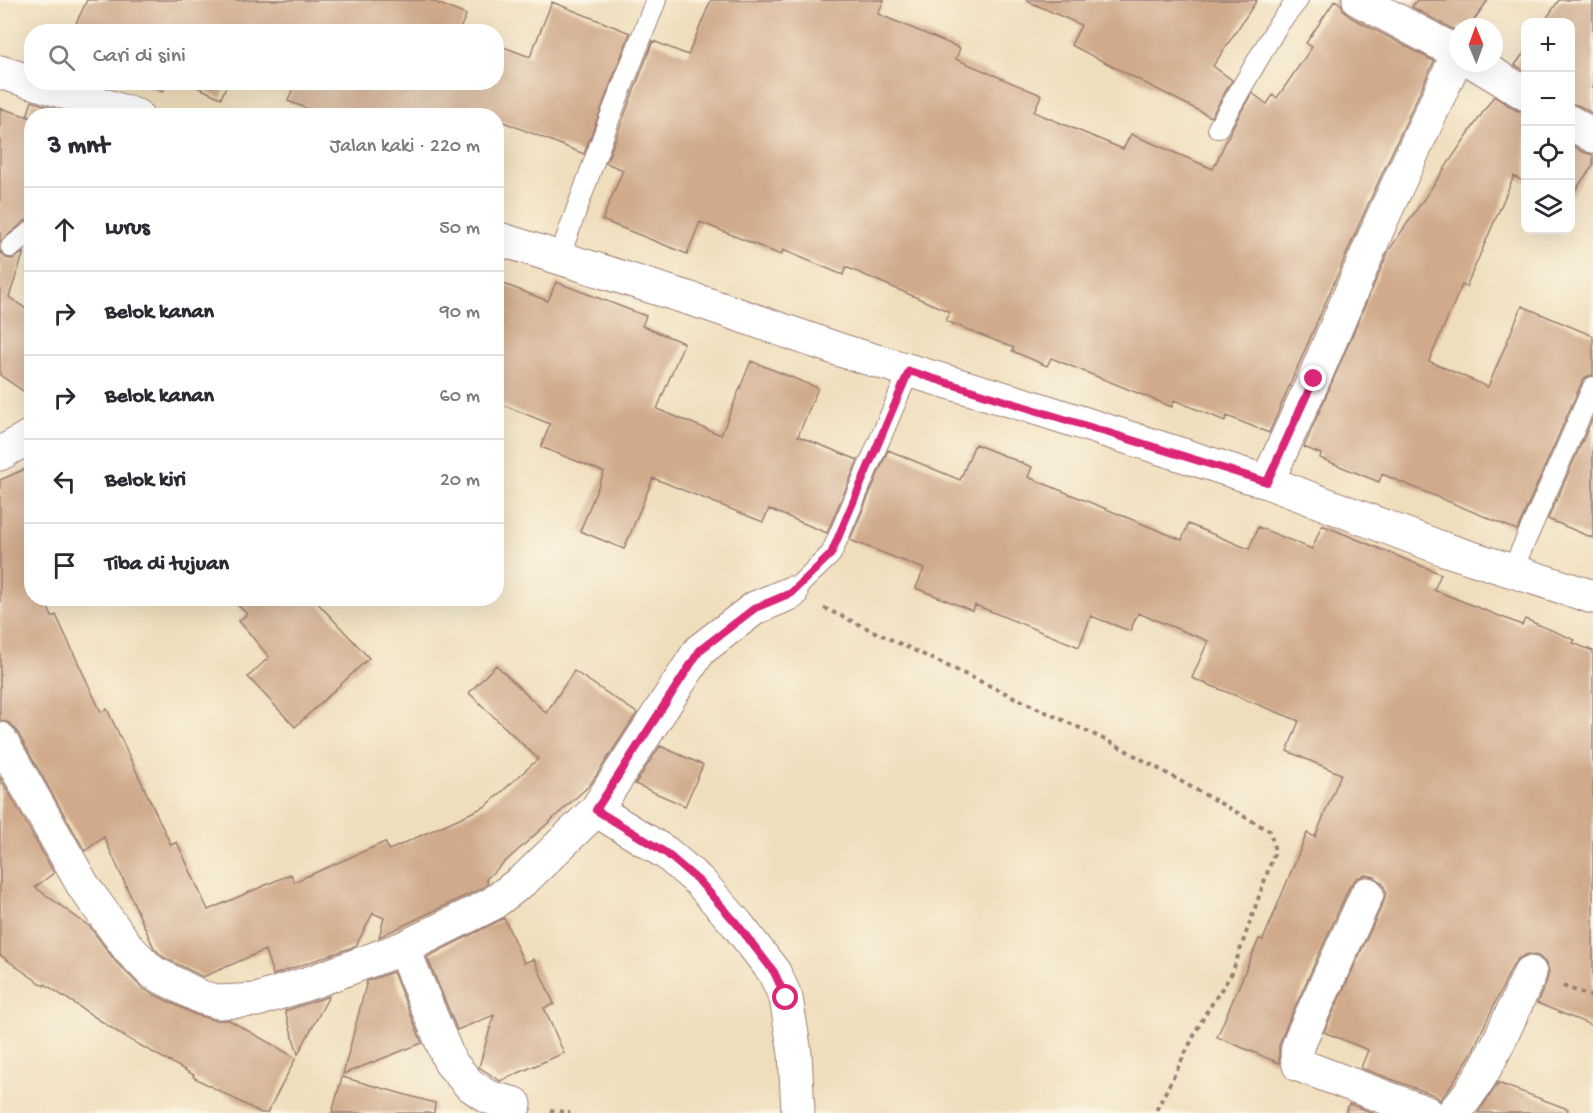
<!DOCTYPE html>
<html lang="id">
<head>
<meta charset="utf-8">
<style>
  body { margin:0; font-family:"Gochi Hand",sans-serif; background:#f2f2f3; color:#2b2b33 }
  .controls { position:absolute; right:18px; top:18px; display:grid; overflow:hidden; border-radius:12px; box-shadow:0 6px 24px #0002 }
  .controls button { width:54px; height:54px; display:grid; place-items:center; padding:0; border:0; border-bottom:2px solid #e1e1e2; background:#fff; color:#2b2b33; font:30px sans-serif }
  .compass { position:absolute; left:1449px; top:18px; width:54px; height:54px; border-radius:50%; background:#fff; box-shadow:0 6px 24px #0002; rotate:359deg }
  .stop { position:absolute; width:18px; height:18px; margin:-14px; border:4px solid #db2777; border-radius:50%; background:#fff }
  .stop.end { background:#db2777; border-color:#fff; box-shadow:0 2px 6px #0008 }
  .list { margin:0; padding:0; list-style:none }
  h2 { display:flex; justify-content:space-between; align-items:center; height:78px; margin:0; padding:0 24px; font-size:26px }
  h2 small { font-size:20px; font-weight:400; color:#7c7c81 }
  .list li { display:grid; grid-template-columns:39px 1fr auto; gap:18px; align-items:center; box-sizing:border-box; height:84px; padding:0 24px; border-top:2px solid #e1e1e2 }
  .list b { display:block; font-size:22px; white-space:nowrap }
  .list em { font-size:20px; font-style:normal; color:#7c7c81 }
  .icon { flex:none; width:33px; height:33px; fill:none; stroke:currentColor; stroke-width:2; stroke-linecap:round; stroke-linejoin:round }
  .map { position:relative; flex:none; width:1593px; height:1113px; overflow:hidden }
  .search { position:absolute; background:#fff; box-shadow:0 6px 24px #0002; left:24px; top:24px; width:480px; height:66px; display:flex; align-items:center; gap:15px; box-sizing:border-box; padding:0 21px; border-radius:24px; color:#7c7c81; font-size:22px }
  .panel { position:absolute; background:#fff; box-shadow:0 6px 24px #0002; left:24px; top:108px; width:480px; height:498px; border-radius:24px }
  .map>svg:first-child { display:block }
  .building { fill:#d0aa8b }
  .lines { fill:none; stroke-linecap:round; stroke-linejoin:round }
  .lane-casing { stroke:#9c7e74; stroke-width:22 }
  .street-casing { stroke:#9c7e74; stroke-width:35 }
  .path { stroke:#9c7e74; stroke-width:4; stroke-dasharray:4.5 4.5; stroke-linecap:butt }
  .lane { stroke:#fff; stroke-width:20 }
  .street { stroke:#fff; stroke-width:33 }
  .route { stroke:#db2777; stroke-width:8 }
</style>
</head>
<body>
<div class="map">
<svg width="1593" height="1113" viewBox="0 0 1593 1113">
  <rect width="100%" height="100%" fill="#fcf5e5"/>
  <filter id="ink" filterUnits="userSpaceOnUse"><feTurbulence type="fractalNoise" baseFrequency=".0167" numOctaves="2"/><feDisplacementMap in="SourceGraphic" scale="12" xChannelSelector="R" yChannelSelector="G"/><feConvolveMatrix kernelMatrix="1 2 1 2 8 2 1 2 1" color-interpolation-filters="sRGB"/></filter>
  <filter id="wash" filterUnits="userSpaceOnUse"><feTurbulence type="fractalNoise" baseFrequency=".008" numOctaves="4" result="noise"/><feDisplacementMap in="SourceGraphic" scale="24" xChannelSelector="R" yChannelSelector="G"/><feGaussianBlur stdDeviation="1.35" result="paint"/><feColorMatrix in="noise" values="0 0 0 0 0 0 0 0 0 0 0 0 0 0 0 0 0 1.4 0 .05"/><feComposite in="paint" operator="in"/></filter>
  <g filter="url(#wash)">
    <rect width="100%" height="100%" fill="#efdebc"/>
    <g id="blocks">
      <path class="building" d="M87 0H430L466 15 460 29 466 32H72Z
        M711 0H884L878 14 960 48 956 59 1041 95 1034 112 1123 149 1131 134 1213 169 1232 128 1252 93 1267 104 1273 95 1277 98 1312 47 1306 43 1335 0 1342 5 1343 10 1350 17 1434 61 1365 211 1269 433 1227 416 1225 421 1174 400 1172 407 1051 358 1047 366 1012 351 1014 348 946 321 950 312 846 267 843 275 783 250 781 255 700 222 687 254 602 220 623 170 606 163 653 41 688 55Z
        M1025 0H1257L1213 66 1232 80 1211 117 1071 45 1081 25Z
        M1417 0H1488L1469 27H1458V32L1412 7Z
        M1559 0H1593V114L1580 106 1570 103V22H1544Z
        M552 2 630 33 584 154 496 119V116H325L288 101 295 82H496V44L530 57Z
        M1526 50V72L1515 65Z
        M140 82H166L162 92Z
        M186 82H228L221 98Z
        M1494 96 1516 110 1526 113V183L1514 176 1466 287 1462 285 1429 361 1488 387 1522 306 1593 336V375L1586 377 1582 382 1517 530 1382 474 1379 482 1320 458 1321 454 1304 447 1389 250Z
        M32 101 76 116H27Z
        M0 108 32 118V219L25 221 0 242Z
        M1570 144 1583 152 1593 155V165L1570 198Z
        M0 251 6 258 12 259 24 252 9 297 32 313V397L0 375Z
        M496 281 548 301 556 282 646 316 642 326 684 343 657 409 721 435 751 361 818 388 798 436 858 460 827 533 769 509 763 522 653 478 624 549 580 531 604 472 541 447 550 424 496 402Z
        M1593 417V538L1548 519Z
        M975 444 1032 467 1028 477 1182 540 1188 524 1249 549 1258 527 1312 549 1322 525 1441 574 1434 590 1522 625 1525 619 1575 640 1573 643 1593 651V1026L1537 1003 1547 981 1549 971 1545 962 1538 956 1528 954 1519 958 1513 965 1470 1056 1450 1087 1440 1100 1434 1095 1361 1068 1368 1050 1324 1032 1384 901 1386 892 1383 884 1375 877 1366 875 1357 878 1350 886 1285 1029 1279 1046V1063L1217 1037 1259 939 1263 940 1307 833 1315 837 1341 774 1287 751 1299 721 1192 678 1208 641 1138 613 1130 631 1091 616 1079 647 975 605 973 611 916 588 924 569 850 540 888 450 960 480Z
        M32 466V598H44L52 617 56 615 101 712 107 709 171 845 177 842 208 910 291 874 294 882 385 842 389 850 486 806 538 759 469 693 496 665 546 713 574 671 637 713 590 785 486 879 488 883 482 888 379 937 384 918 373 913 356 946 273 975 265 950 203 977 163 957 154 948 104 837 85 851 16 730 9 723 0 720V480Z
        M230 598H313L369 658 295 727 248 677 269 657 239 621 247 614Z
        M660 746 703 765 685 806 635 784Z
        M0 777 54 873 35 887 90 927 116 962 143 989 196 1015 214 1020H229L296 1058 267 1113H261L193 1077 194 1075 125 1037 45 984 44 986 0 955Z
        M504 918 524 963 534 959 554 1004 544 1008 564 1053 500 1081 479 1067 494 1015 457 1030 427 957Z
        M393 972 422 1043 343 1074 367 981Z
        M329 996 298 1054 285 1011Z
        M342 1077 435 1103 434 1113H332Z
        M1498 1083 1568 1109 1567 1113H1478Z
        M1349 1104 1374 1113H1345Z"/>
    </g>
  </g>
  <g filter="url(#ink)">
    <use href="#blocks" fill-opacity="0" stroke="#9c7e74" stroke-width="1.5"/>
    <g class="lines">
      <defs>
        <path id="lane" d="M1218 128 1278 25 1298 0
          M11 247 32 231
          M559 258 609 120 656 0
          M1512 571 1593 387
          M791 593 831 554 909 371"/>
        <path id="street" d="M1359 0 1458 53
          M1475 63 1526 94
          M0 72 32 82
          M34 82 137 116
          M1570 122 1593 136
          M496 238 710 305 843 351 1026 405 1267 482 1444 549 1593 597
          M0 454 32 435
          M1267 482 1314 379 1382 219 1458 54
          M791 593 755 608 700 650 596 810 666 853 700 882 737 924 774 972 786 998 795 1053 798 1113
          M0 739 84 887 129 949 152 972 201 997 219 1002 257 1000 315 981 403 948 450 1062 469 1084 488 1097 515 1104
          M1367 894 1302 1036C1298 1046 1295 1054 1299 1065L1427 1113
          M403 948 492 904 526 878 596 810
          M1453 1113C1487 1078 1509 1018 1530 973"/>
      </defs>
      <use href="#lane" class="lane-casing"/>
      <use href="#street" class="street-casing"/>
      <path class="path" d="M824 608 1116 745 1270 831 1275 851 1232 973 1204 1016 1155 1113
        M1563 986 1593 997
        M550 1110 570 1113
        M140 1113H141"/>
      <use href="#lane" class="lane"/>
      <use href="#street" class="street"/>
    </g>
  </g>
  <g class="lines" filter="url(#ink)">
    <path class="route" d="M786 998 774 972 737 924 700 882 666 853 596 810 700 650 755 608 791 593 831 554 909 371 1267 482 1314 379"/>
  </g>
</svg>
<div class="controls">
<button>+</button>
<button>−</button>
<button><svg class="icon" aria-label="locate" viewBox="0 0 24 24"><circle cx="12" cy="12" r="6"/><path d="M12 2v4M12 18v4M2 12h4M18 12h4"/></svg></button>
<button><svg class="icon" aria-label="layers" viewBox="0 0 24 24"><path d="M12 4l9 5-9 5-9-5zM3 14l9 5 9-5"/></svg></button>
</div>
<svg class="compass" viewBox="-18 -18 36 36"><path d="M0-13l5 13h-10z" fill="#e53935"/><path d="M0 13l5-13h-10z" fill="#7c7c81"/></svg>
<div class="stop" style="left:786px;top:998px"></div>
<div class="stop end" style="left:1314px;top:379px"></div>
<div class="search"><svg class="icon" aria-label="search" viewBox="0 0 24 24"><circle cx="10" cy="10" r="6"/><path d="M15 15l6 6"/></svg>Cari di sini</div>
<section class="panel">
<h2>3 mnt<small>Jalan kaki · 220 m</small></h2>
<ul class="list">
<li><svg class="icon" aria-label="ahead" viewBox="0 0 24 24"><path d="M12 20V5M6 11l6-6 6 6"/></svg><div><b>Lurus</b></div><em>50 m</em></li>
<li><svg class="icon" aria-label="right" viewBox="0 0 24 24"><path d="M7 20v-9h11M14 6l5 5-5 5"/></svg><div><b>Belok kanan</b></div><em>90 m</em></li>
<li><svg class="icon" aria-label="right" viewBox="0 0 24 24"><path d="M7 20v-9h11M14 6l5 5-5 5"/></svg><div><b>Belok kanan</b></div><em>60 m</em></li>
<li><svg class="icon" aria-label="left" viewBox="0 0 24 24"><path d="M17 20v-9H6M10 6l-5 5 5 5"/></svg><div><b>Belok kiri</b></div><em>20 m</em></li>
<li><svg class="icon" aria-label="arrive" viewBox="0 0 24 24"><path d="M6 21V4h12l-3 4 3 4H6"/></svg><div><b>Tiba di tujuan</b></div></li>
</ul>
</section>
</div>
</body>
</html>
